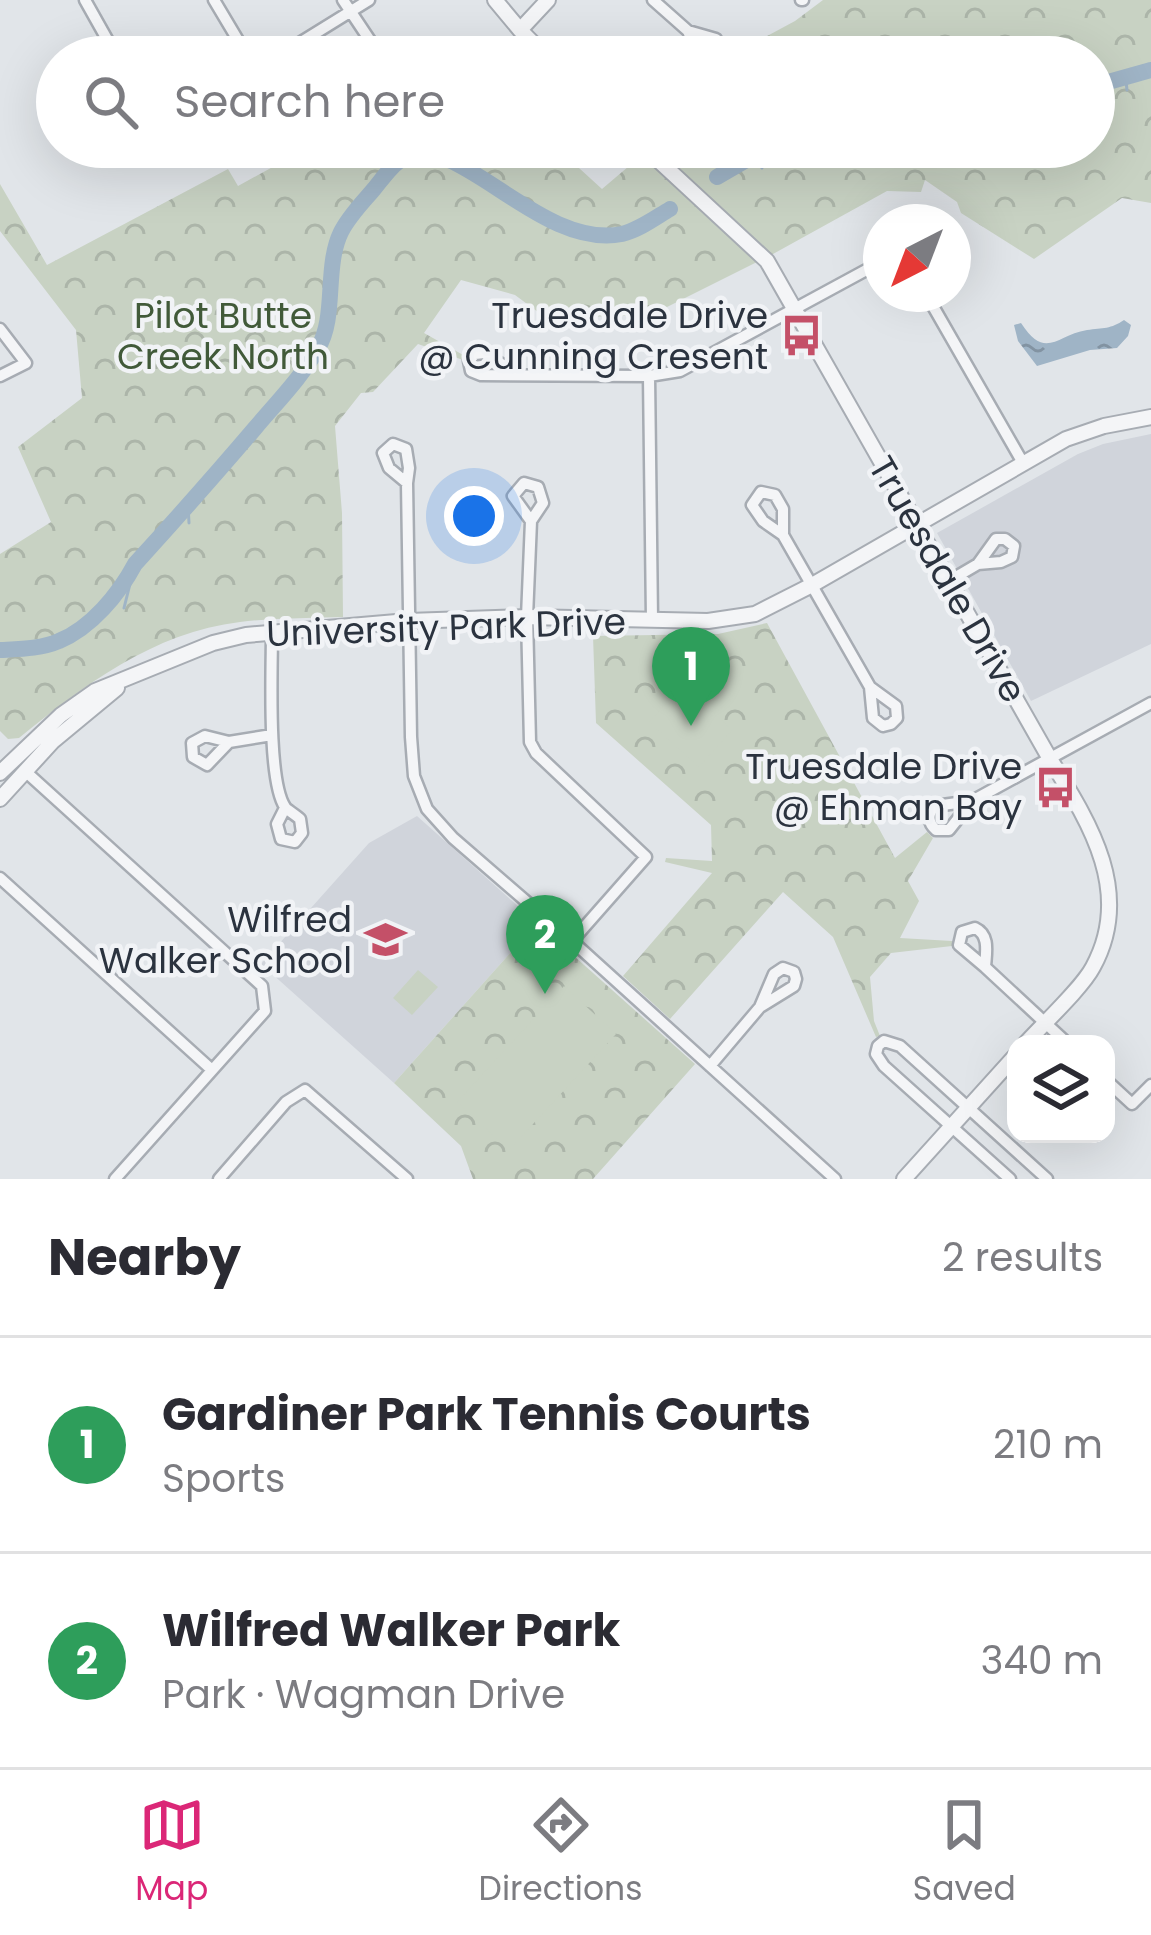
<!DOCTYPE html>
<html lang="en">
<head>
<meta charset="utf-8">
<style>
  body { margin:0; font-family:Poppins,sans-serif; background:#f7f7f7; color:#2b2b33 }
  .controls { position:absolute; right:36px; bottom:36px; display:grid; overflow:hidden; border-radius:24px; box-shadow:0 12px 48px #0002 }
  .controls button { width:108px; height:108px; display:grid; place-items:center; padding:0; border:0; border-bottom:3px solid #e1e1e2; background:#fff; color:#2b2b33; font:60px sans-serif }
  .compass { position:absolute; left:863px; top:204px; width:108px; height:108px; border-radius:50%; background:#fff; box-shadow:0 12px 48px #0002; rotate:222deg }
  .you { position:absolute; left:474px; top:516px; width:42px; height:42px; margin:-30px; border:9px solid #fff; border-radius:50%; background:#1a73e8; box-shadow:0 0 0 18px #1a73e833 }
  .badge { display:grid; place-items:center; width:78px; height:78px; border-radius:50%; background:#db2777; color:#fff; font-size:39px; font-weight:700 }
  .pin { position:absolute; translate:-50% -99px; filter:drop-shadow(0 3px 6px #0008) }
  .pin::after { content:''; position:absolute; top:63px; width:42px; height:36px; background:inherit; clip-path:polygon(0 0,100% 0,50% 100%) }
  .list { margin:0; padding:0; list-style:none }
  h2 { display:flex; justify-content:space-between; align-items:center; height:156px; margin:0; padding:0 48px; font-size:51px }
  h2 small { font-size:39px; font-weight:400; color:#7c7c81 }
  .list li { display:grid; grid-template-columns:78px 1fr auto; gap:36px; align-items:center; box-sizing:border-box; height:216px; padding:0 48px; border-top:3px solid #e1e1e2 }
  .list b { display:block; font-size:45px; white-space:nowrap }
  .list p { margin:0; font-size:39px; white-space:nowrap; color:#7c7c81 }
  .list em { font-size:39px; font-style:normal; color:#7c7c81 }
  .icon { flex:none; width:66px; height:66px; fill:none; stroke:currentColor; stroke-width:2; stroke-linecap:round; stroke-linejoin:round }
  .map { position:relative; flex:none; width:1151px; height:1179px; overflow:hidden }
  .search { position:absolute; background:#fff; box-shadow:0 12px 48px #0002; left:36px; right:36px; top:36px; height:132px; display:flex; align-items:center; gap:30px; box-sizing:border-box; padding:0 42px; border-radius:66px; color:#7c7c81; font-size:45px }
  .sheet { height:588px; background:#fff }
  nav { display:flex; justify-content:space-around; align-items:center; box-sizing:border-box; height:168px; border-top:3px solid #e1e1e2; background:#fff; font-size:33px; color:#7c7c81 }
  nav a { display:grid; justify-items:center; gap:6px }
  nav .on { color:#db2777 }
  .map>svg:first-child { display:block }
  .built { fill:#d0d4db }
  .park { fill:url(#park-crowns) }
  .garden { fill:#c8d2c3 }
  .water { fill:url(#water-ripples) }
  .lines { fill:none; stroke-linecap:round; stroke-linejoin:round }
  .stream { stroke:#9fb4c6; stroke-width:3 }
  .river { stroke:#9fb4c6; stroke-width:16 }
  .minor-casing { stroke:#a7acb3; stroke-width:15 }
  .tertiary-casing { stroke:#a7acb3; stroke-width:18 }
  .minor { stroke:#f4f5f7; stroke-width:10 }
  .tertiary { stroke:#f4f5f7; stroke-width:14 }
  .labels { text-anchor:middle; stroke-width:9; stroke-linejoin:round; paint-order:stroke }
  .park-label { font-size:36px; fill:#415a39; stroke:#f1f3f6 }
  .poi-label { font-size:36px; fill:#2b333f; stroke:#f1f3f6; text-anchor:end }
  .street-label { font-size:36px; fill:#2b333f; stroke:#f1f3f6 }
</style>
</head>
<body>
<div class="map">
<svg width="1151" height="1179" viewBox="0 0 1151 1179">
  <defs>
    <pattern id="park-crowns" width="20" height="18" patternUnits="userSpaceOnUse" patternTransform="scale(3)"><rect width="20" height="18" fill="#c8d2c3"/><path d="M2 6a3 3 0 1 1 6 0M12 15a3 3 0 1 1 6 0" fill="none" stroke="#acb5a9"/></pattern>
    <pattern id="water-ripples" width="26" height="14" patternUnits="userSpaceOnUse" patternTransform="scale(3)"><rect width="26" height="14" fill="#9fb4c6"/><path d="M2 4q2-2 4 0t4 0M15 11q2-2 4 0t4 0" fill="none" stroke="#8293a2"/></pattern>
  </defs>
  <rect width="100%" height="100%" fill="#e1e5e9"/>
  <path class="built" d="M1151 434V644L1031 701 937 533 1078 454 1103 444Z
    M417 816 537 923 394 1083 261 964 369 843Z"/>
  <path class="park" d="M823 0H1151V203L1122 198 1034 259 961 213 957 202 925 180 921 192 887 191 773 254 651 315 546 318 515 295 461 280 424 333 465 356 463 360 418 344 373 392 361 393 335 426 342 513 343 617C309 618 273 618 240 622 154 632 83 686 19 738L8 739 0 731V554L51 522 18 447 82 398 76 330 0 231V184L47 265 228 169 238 186 289 158 286 151 300 147H556L602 189 642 155 648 147H1094V57H728L795 21Z
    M767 623 895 858 927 832 933 838 908 881 919 901 900 938 952 941V946L891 953 870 977 874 1021 880 1036 876 1037 833 937 783 892 670 1019 623 976 712 873 665 862 666 858 712 861 711 825 596 723 593 636 718 634Z
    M537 923 695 1064 593 1179H473L461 1146 394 1083Z"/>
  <path class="garden" d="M683 685 732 730 699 767 649 722Z
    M418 970 438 987 412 1015 393 998Z
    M564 986 616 1034 509 1150 457 1102Z"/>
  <path class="water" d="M1124 320 1131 325 1128 336 1117 348 1090 350 1037 366 1018 341 1014 325 1021 323C1046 361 1056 335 1087 330 1103 328 1111 329 1124 320Z"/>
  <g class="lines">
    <path class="stream" d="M1127 90 1126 81 1131 75
      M418 147 423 153
      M762 168 771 147
      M197 487H203
      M188 505 189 523
      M124 608 135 564"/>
    <path class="river" d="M1094 86 1151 70
      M717 177 769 147
      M0 650C19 649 41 649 59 641 91 628 119 594 135 564 176 519 216 474 256 427 277 402 302 377 318 348 337 317 324 267 341 232 349 216 362 203 374 189 383 178 393 163 406 157 459 132 540 250 622 234 639 230 655 218 670 209"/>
    <defs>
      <path id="minor" d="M85 0 117 57
        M214 0 248 57
        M343 0 381 57
        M653 0 688 31
        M801 0H803
        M277 57 369 0
        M698 57 688 31 716 39 719 47 716 57
        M926 294 1023 463
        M0 329 26 363 0 376
        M517 374 484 353 475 354 469 361 471 371 481 375 649 376
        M407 483 389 468 383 453 393 444 406 449 409 468 407 483 411 737 414 776 427 809 453 838 572 941 835 1179
        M531 521 513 496 524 483 538 487 543 503 531 521 527 617 530 742 536 753 646 857 572 941
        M783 535V509L775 495 761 492 752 505 763 521 783 535 870 687
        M949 581 978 564 1001 562 1012 557 1014 546 1005 539H996L978 564
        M652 619 649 376 680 371 881 262
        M272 632C272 667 267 780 285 807 286 809 298 817 300 819L302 833 295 842 281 839 277 824 285 808
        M870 687 896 706 897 718 891 724 883 726 873 718Z
        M229 742 207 765 193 757 192 743 205 736 229 742 272 735
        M25 771 262 986 265 1011 115 1179
        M972 801 1151 703
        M972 801 949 830H936C928 823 927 814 935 806Z
        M0 878 212 1070
        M975 928C990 935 986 952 985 967L959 945 962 932Z
        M985 967 1068 1044
        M783 968 794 972 796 979 794 986 760 1007 774 974Z
        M710 1066 760 1007
        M1106 1080 1132 1104 1151 1085
        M219 1179 286 1102 305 1090 407 1179
        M1010 1179 884 1066 876 1054 878 1046 884 1041 900 1046 1047 1179"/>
      <path id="tertiary" d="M495 0 520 30 547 57
        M520 30 548 0
        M644 147 767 261 1050 759C1089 822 1134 892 1093 967 1082 988 1043 1024 1025 1044
        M0 773 61 715 95 691 213 643 246 635 408 621 527 617 708 621 755 614 812 585 1066 439 1104 426 1151 417
        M0 799 53 741 117 688
        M904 1179 1016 1055"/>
    </defs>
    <use href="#minor" class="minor-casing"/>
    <use href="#tertiary" class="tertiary-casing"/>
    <use href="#minor" class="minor"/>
    <use href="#tertiary" class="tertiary"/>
  </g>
  <defs>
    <symbol id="bus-bare" viewBox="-9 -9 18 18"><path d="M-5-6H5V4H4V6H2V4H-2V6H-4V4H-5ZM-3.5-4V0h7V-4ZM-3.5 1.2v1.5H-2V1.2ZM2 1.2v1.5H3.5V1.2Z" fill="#c45068" stroke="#f1f3f6" stroke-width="2.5" paint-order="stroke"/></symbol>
    <symbol id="school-bare" viewBox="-9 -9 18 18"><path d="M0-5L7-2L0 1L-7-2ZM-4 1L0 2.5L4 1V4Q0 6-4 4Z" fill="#c45068" stroke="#f1f3f6" stroke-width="2.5" paint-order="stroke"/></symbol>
  </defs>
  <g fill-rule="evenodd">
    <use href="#bus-bare" x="772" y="306" width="59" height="59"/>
    <use href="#bus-bare" x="1026" y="758" width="59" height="59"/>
    <use href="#school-bare" x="356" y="910" width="59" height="59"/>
  </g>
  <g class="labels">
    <g class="park-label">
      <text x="223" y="328">Pilot Butte<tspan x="223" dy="41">Creek North</tspan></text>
    </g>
    <g class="poi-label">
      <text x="768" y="328">Truesdale Drive<tspan x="768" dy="41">@ Cunning Cresent</tspan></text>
      <text x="1022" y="779">Truesdale Drive<tspan x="1022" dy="41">@ Ehman Bay</tspan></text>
      <text x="352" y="932">Wilfred<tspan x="352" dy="41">Walker School</tspan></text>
    </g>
    <g class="street-label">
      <text transform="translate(948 579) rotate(60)" y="13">Truesdale Drive</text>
      <text transform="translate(446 627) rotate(-2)" y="13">University Park Drive</text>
    </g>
  </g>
</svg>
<div class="controls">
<button><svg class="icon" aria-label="layers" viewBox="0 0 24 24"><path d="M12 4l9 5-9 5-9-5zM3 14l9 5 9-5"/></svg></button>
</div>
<svg class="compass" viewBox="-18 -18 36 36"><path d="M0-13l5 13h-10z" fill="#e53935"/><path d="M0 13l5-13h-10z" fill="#7c7c81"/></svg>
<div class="you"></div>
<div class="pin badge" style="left:691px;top:726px;background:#2e9e5b">1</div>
<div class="pin badge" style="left:545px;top:994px;background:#2e9e5b">2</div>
<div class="search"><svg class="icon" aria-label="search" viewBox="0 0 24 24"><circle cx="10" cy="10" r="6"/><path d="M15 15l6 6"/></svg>Search here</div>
</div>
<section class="sheet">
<h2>Nearby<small>2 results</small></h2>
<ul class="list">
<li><span class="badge" style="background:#2e9e5b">1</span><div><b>Gardiner Park Tennis Courts</b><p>Sports</p></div><em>210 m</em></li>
<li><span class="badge" style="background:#2e9e5b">2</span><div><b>Wilfred Walker Park</b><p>Park · Wagman Drive</p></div><em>340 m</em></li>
</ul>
</section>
<nav>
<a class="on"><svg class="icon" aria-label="map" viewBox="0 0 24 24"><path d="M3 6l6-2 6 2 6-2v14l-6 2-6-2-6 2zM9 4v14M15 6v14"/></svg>Map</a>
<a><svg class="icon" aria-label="directions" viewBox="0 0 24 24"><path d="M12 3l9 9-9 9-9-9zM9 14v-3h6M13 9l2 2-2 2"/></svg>Directions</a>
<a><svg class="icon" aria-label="saved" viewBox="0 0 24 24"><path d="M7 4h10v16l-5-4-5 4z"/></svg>Saved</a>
</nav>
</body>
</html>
